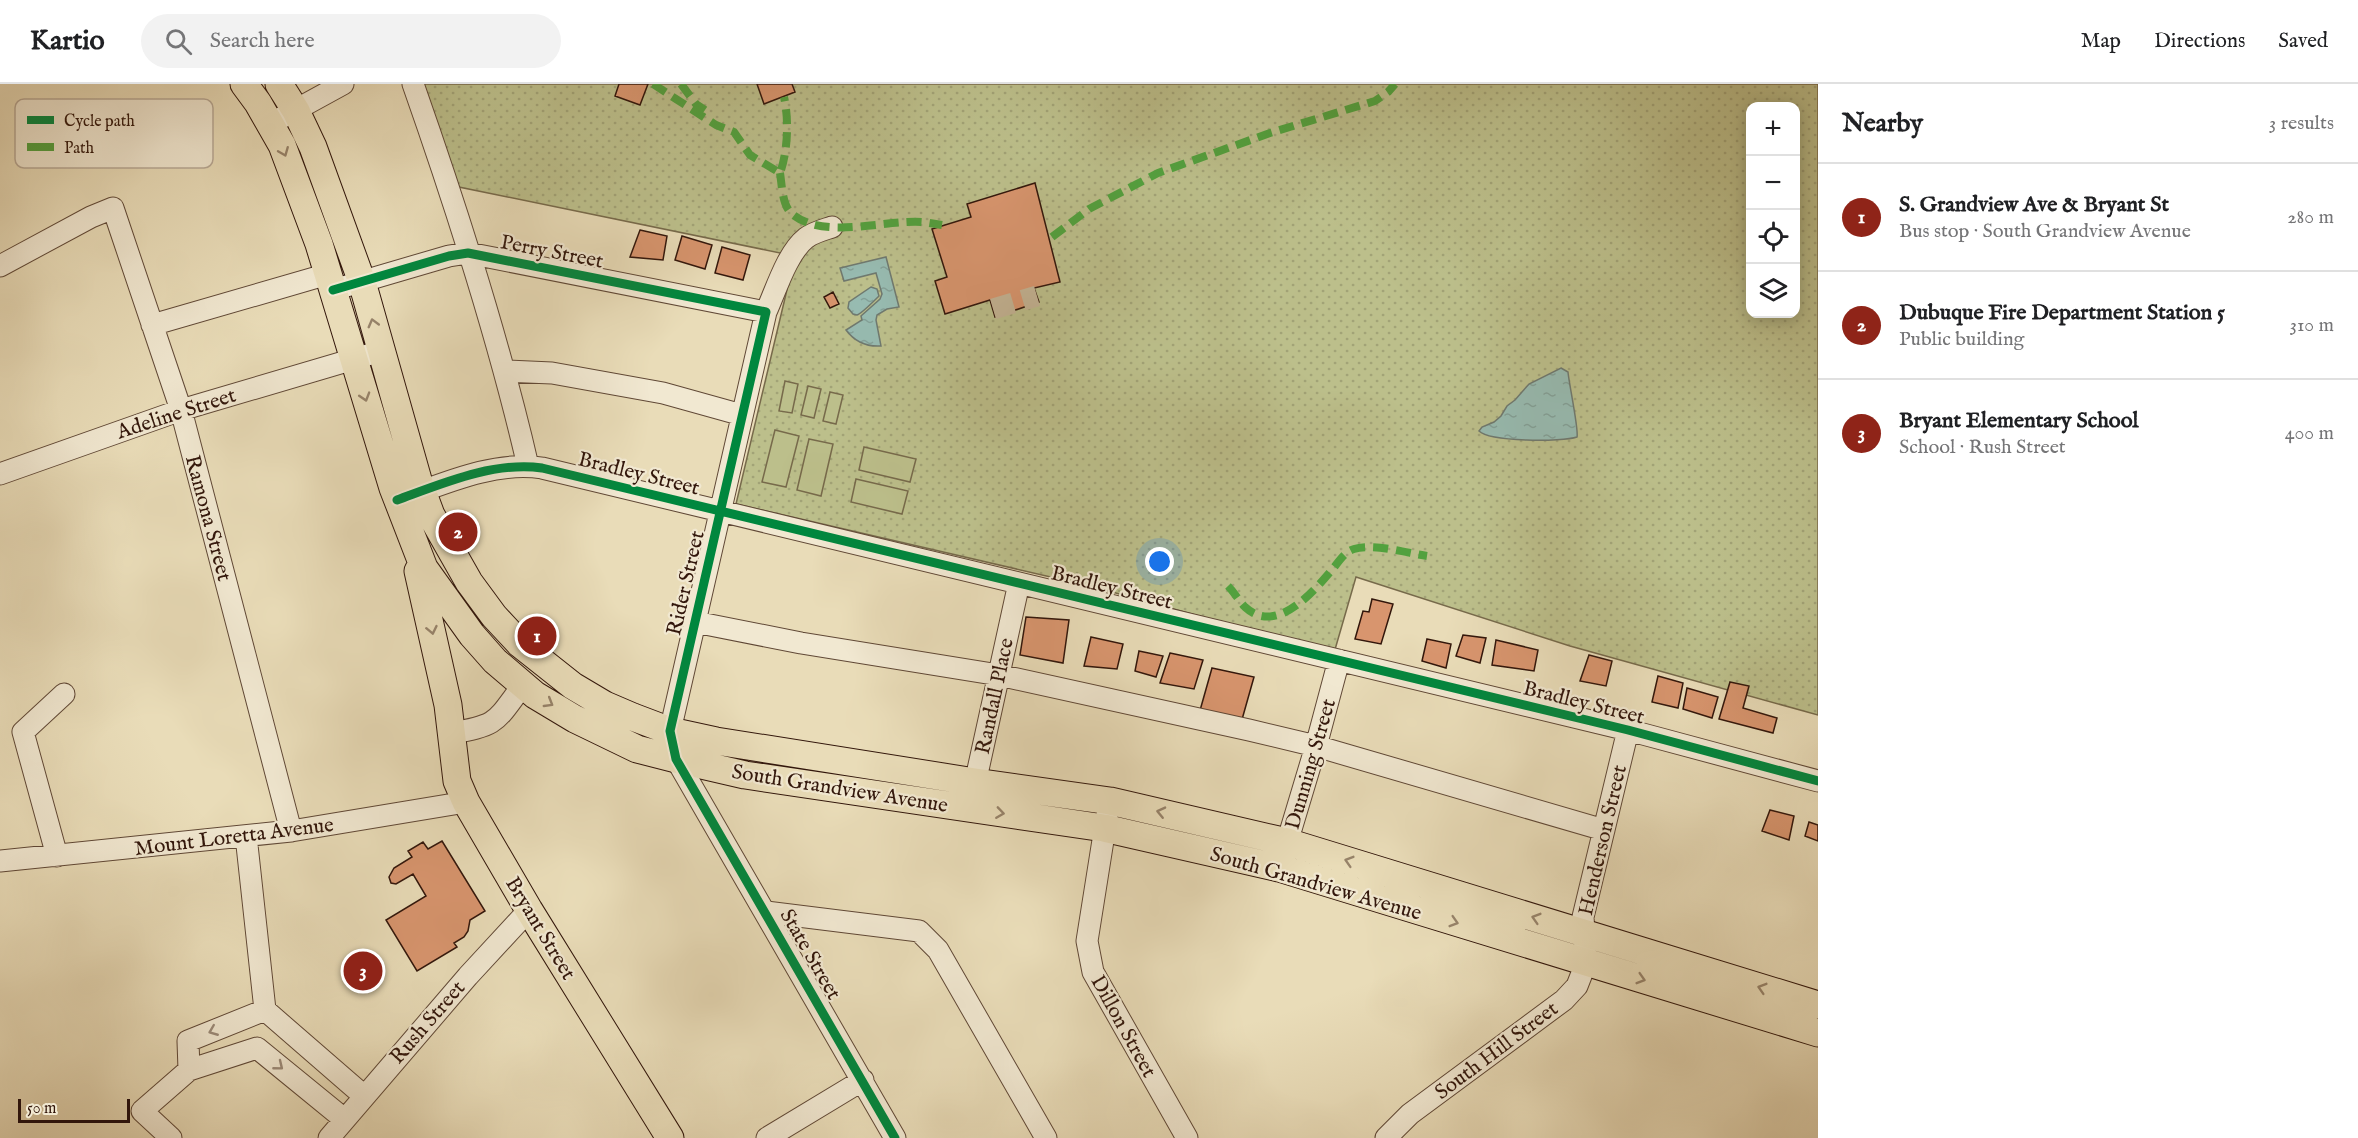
<!DOCTYPE html>
<html lang="en">
<head>
<meta charset="utf-8">
<style>
  body { margin:0; font-family:"IM FELL English",serif; background:#f2f2f2; color:#202124 }
  .controls { position:absolute; right:18px; top:18px; display:grid; overflow:hidden; border-radius:12px; box-shadow:0 3px 15px #0003 }
  .controls button { width:54px; height:54px; display:grid; place-items:center; padding:0; border:0; border-bottom:2px solid #e0e0e0; background:#fff; color:#202124; font:30px sans-serif }
  .scale { position:absolute; left:18px; bottom:15px; width:112px; box-sizing:border-box; padding-left:6px; border:3px solid #32160b; border-top:0; font-size:16px; line-height:21px; white-space:nowrap; color:#32160b; -webkit-text-stroke:4px #f1e8d1; paint-order:stroke }
  .you { position:absolute; left:1160px; top:478px; width:21px; height:21px; margin:-15px; border:4px solid #fff; border-radius:50%; background:#1a73e8; box-shadow:0 0 0 9px #1a73e833 }
  .badge { display:grid; place-items:center; width:39px; height:39px; border-radius:50%; background:#8f2418; color:#fff; font-size:20px; font-weight:700 }
  .pin { position:absolute; translate:-50% -50%; border:3px solid #fff; box-shadow:0 2px 6px #0006 }
  .list { margin:0; padding:0; list-style:none }
  h2 { display:flex; justify-content:space-between; align-items:center; height:78px; margin:0; padding:0 24px; font-size:26px }
  h2 small { font-size:20px; font-weight:400; color:#757577 }
  .list li { display:grid; grid-template-columns:39px 1fr auto; gap:18px; align-items:center; box-sizing:border-box; height:108px; padding:0 24px; border-top:2px solid #e0e0e0 }
  .list b { display:block; font-size:22px; white-space:nowrap }
  .list p { margin:0; font-size:20px; white-space:nowrap; color:#757577 }
  .list em { font-size:20px; font-style:normal; color:#757577 }
  .icon { flex:none; width:33px; height:33px; fill:none; stroke:currentColor; stroke-width:2; stroke-linecap:round; stroke-linejoin:round }
  .map { position:relative; flex:none; width:1818px; height:1054px; overflow:hidden }
  header { display:flex; align-items:center; gap:36px; box-sizing:border-box; height:84px; padding:0 30px; background:#fff; border-bottom:2px solid #e0e0e0 }
  header strong { font-size:28px }
  nav { display:flex; gap:33px; margin-inline-start:auto; font-size:21px }
  .search { width:420px; height:54px; background:#f2f2f2; display:flex; align-items:center; gap:15px; box-sizing:border-box; padding:0 21px; border-radius:33px; color:#757577; font-size:22px }
  main { display:flex }
  aside { flex:1; background:#fff }
  .map>svg:first-child { display:block }
  .grass { fill:url(#grass-dots); stroke:#776a4b; stroke-width:1.5; fill-rule:evenodd }
  .green { fill:#bcbf8b; stroke:#776a4b; stroke-width:1.5 }
  .water { fill:url(#water-ripples); stroke:#6f796f; stroke-width:1.5 }
  .building { fill:#d8956e; stroke:#32160b; stroke-width:1.5 }
  .lines { fill:none; stroke-linecap:round; stroke-linejoin:round }
  .minor-tunnel { stroke:#c4b495; stroke-width:21; stroke-dasharray:21 10; stroke-linecap:butt }
  .minor-casing { stroke:#604836; stroke-width:23 }
  .major-casing { stroke:#32160b; stroke-width:29 }
  .minor { stroke:#f1e8d1; stroke-width:21 }
  .major { stroke:#e9dcb8; stroke-width:27 }
  .quiet { stroke:#52a13e; stroke-width:8; stroke-dasharray:15 8; stroke-linecap:butt }
  .cycleway-casing { stroke:#f1e8d1; stroke-width:13 }
  .cycleway { stroke:#00873e; stroke-width:9 }
  .oneway { stroke:#97836a }
  .oneway2 { stroke:#9b8a78 }
  .labels { text-anchor:middle; stroke-width:4.5; stroke-linejoin:round; paint-order:stroke }
  .street-label { font-size:21px; fill:#32160b; stroke:#f1e8d1 }
  .key { fill:#f1e8d1; stroke:#b8a996; stroke-width:1.5 }
  .key-label { font-size:16px; fill:#32160b }
</style>
</head>
<body>
<header>
<strong>Kartio</strong>
<div class="search"><svg class="icon" aria-label="search" viewBox="0 0 24 24"><circle cx="10" cy="10" r="6"/><path d="M15 15l6 6"/></svg>Search here</div>
<nav><a>Map</a><a>Directions</a><a>Saved</a></nav>
</header>
<main>
<div class="map">
<svg width="1818" height="1054" viewBox="0 0 1818 1054">
  <defs>
    <pattern id="grass-dots" width="8" height="8" patternUnits="userSpaceOnUse" patternTransform="scale(1.5)"><rect width="8" height="8" fill="#bcbf8b"/><path d="M2 2h.1M6 6h.1" fill="none" stroke="#a2a377" stroke-width="1.8" stroke-linecap="round"/></pattern>
    <pattern id="water-ripples" width="26" height="14" patternUnits="userSpaceOnUse" patternTransform="scale(1.5)"><rect width="26" height="14" fill="#97bbb1"/><path d="M2 4q2-2 4 0t4 0M15 11q2-2 4 0t4 0" fill="none" stroke="#83a097"/></pattern>
  </defs>
  <rect width="100%" height="100%" fill="#e9dcb8"/>
  <filter id="stains"><feTurbulence type="fractalNoise" baseFrequency=".00333" numOctaves="4"/><feColorMatrix values="0 0 0 0 .2 0 0 0 0 .09 0 0 0 0 .02 0 0 0 .5 -.17"/></filter>
  <radialGradient id="worn" r=".72"><stop offset=".6" stop-color="#630" stop-opacity="0"/><stop offset="1" stop-color="#630" stop-opacity=".3"/></radialGradient>
  <path class="grass" d="M421 0H1818V631L1570 562 1356 493 1334 569 1094 503 736 420 795 172 459 103ZM1750 22H1796V230H1750Z"/>
  <path class="green" d="M785 297 798 300 792 329 779 327Z
    M808 302 821 305 814 334 801 331Z
    M830 308 843 311 836 340 823 337Z
    M775 346 799 352 786 403 762 398Z
    M809 355 833 360 821 412 797 406Z
    M864 363 916 375 910 398 859 386Z
    M856 395 908 407 902 430 851 418Z"/>
  <path class="water" d="M886 173 899 223 887 225 877 231 876 236 881 262C866 263 855 258 846 246L862 236 861 232 880 215 882 210 876 189 844 197 840 184Z
    M871 203 877 205 879 212C875 216 861 230 857 231L853 230 848 224 849 218Z
    M1561 284 1568 288C1569 300 1579 346 1577 353 1562 358 1490 358 1479 347L1482 343 1494 338 1501 332 1507 322 1515 316 1529 300Z"/>
  <path class="building" d="M619 0H648L640 21 615 12Z
    M757 0H792L795 8 764 20Z
    M1035 99 1060 198 1034 204 1039 218 995 233 990 216 945 230 935 197 947 193 932 145 971 133 967 120Z
    M640 146 667 152 663 176 630 173Z
    M682 152 712 161 705 185 675 176Z
    M722 163 750 171 743 196 715 189Z
    M833 208 839 220 830 224 824 213Z
    M1372 515 1393 520 1381 560 1355 555 1363 527 1369 528Z
    M1026 533 1069 536 1063 579 1020 571Z
    M1463 551 1486 554 1480 579 1456 572Z
    M1091 553 1123 560 1117 585 1084 582Z
    M1427 555 1451 560 1446 584 1422 577Z
    M1496 556 1538 566 1534 587 1492 581Z
    M1139 567 1163 572 1156 593 1135 587Z
    M1170 569 1203 576 1194 605 1160 599Z
    M1589 571 1612 577 1606 602 1580 597Z
    M1212 584 1254 593 1241 639 1199 630Z
    M1658 592 1683 599 1678 624 1652 618Z
    M1730 598 1749 602 1743 624 1777 634 1773 649 1719 635Z
    M1687 604 1718 613 1712 634 1683 625Z
    M1770 726 1794 732 1789 756 1762 747Z
    M1809 738 1818 741V757L1805 752Z
    M442 757 485 827 470 836 468 847 464 853 454 859 457 863 417 887 386 836 426 812 413 790 396 800 391 799 389 793 394 784 412 773 408 767 423 758 428 765Z"/>
  <g class="lines">
    <path class="minor-tunnel" d="M993 225 1037 212"/>
    <defs>
      <path id="minor" d="M413 0C457 125 498 252 528 382
        M270 40 343 0
        M832 143C823 146 814 148 806 154 787 169 776 206 766 228L670 647 676 675 895 1054
        M0 182 91 133 113 124 181 326 291 747
        M333 206 449 172 468 169 766 228
        M152 241 328 190
        M505 287 552 289 663 309 742 331
        M0 390 181 326 381 267
        M409 412C450 397 498 377 542 384L1628 646 1818 697
        M695 538 801 559 999 591 1249 646 1316 662 1604 746
        M452 649C499 641 495 638 523 601
        M972 713 1019 499
        M1107 731 1087 857 1093 888 1187 1054
        M246 752 265 926 364 1012
        M57 772 23 648 64 610
        M1283 772 1316 662 1339 576
        M0 777 291 747 466 718
        M766 828 919 847 938 866 1046 1054
        M189 986 188 957 265 926
        M171 1054 142 1027 189 986 257 964 344 1035
        M329 1054 468 892 529 826
        M767 1054 863 996
        M1386 1054 1410 1030 1564 916 1577 902 1586 879 1583 833 1628 646"/>
      <path id="major" d="M244 0 258 19 282 61 319 160 393 404 424 484 472 551 495 577 535 611 575 635 637 665 676 675 745 691 1104 744 1279 784 1818 949
        M279 0 296 27 313 63 362 198 418 396 431 431 469 498 494 532 520 560 573 602 605 621 633 633 670 647 716 657 975 698 1110 717 1287 758 1818 921
        M418 487 448 621 457 697 466 718 529 826 670 1054"/>
    </defs>
    <use href="#minor" class="minor-casing"/>
    <use href="#major" class="major-casing"/>
    <use href="#minor" class="minor"/>
    <use href="#major" class="major"/>
    <path class="quiet" d="M653 0 716 41 734 48 750 71 780 89C788 67 789 35 784 13
      M681 0 696 20 705 26
      M780 89C782 101 782 120 791 129 822 157 886 135 923 138 930 139 936 140 942 141
      M1052 153 1089 125 1158 89 1270 49 1375 17 1388 8 1395 0
      M1228 502C1234 508 1239 517 1245 523 1276 552 1313 508 1331 487 1338 479 1344 468 1354 465 1373 459 1407 469 1427 472"/>
    <defs>
      <path id="cycleway" d="M333 206 449 172 468 169 766 228 670 647 676 675 895 1054
        M397 416C441 400 494 377 542 384L1628 646 1818 697"/>
    </defs>
    <use href="#cycleway" class="cycleway-casing"/>
    <use href="#cycleway" class="cycleway"/>
  </g>
  <defs><path id="oneway-chevron" d="M-2-3.5L2.5 0L-2 3.5" fill="none" stroke-width="1.6" stroke-linecap="round" stroke-linejoin="round" transform="scale(1.5)"/></defs>
  <g class="oneway">
    <use href="#oneway-chevron" transform="translate(284 68) rotate(68)"/>
    <use href="#oneway-chevron" transform="translate(373 239) rotate(-105)"/>
    <use href="#oneway-chevron" transform="translate(365 313) rotate(73)"/>
    <use href="#oneway-chevron" transform="translate(432 546) rotate(78)"/>
    <use href="#oneway-chevron" transform="translate(549 619) rotate(31)"/>
    <use href="#oneway-chevron" transform="translate(1161 728) rotate(-167)"/>
    <use href="#oneway-chevron" transform="translate(1000 729) rotate(8)"/>
    <use href="#oneway-chevron" transform="translate(1349 777) rotate(-163)"/>
    <use href="#oneway-chevron" transform="translate(1536 834) rotate(-163)"/>
    <use href="#oneway-chevron" transform="translate(1454 838) rotate(17)"/>
    <use href="#oneway-chevron" transform="translate(1641 895) rotate(17)"/>
    <use href="#oneway-chevron" transform="translate(1762 904) rotate(-163)"/>
  </g>
  <g class="oneway2">
    <use href="#oneway-chevron" transform="translate(213 947) rotate(158)"/>
    <use href="#oneway-chevron" transform="translate(279 982) rotate(39)"/>
  </g>
  <g class="labels">
    <g class="street-label">
      <text transform="translate(552 167) rotate(11)" y="7">Perry Street</text>
      <text transform="translate(176 329) rotate(-18)" y="7">Adeline Street</text>
      <text transform="translate(639 389) rotate(14)" y="7">Bradley Street</text>
      <text transform="translate(209 434) rotate(75)" y="7">Ramona Street</text>
      <text transform="translate(685 499) rotate(-77)" y="7">Rider Street</text>
      <text transform="translate(1112 503) rotate(14)" y="7">Bradley Street</text>
      <text transform="translate(994 612) rotate(-78)" y="7">Randall Place</text>
      <text transform="translate(1584 618) rotate(14)" y="7">Bradley Street</text>
      <text transform="translate(1310 680) rotate(-74)" y="7">Dunning Street</text>
      <text transform="translate(840 704) rotate(9)" y="7">South Grandview Avenue</text>
      <text transform="translate(234 752) rotate(-7)" y="7">Mount Loretta Avenue</text>
      <text transform="translate(1602 756) rotate(-77)" y="7">Henderson Street</text>
      <text transform="translate(1316 799) rotate(16)" y="7">South Grandview Avenue</text>
      <text transform="translate(541 844) rotate(59)" y="7">Bryant Street</text>
      <text transform="translate(811 870) rotate(60)" y="7">State Street</text>
      <text transform="translate(427 938) rotate(-49)" y="7">Rush Street</text>
      <text transform="translate(1124 942) rotate(61)" y="7">Dillon Street</text>
      <text transform="translate(1496 966) rotate(-37)" y="7">South Hill Street</text>
    </g>
  </g>
  <rect x="15" y="15" width="198" height="69" rx="9" class="key"/>
  <rect x="27" y="32" width="27" height="8" fill="#00873e"/>
  <rect x="27" y="59" width="27" height="8" fill="#52a13e"/>
  <g class="key-label">
    <text x="64" y="42">Cycle path</text>
    <text x="64" y="69">Path</text>
  </g>
  <rect width="100%" height="100%" filter="url(#stains)"/>
  <rect width="100%" height="100%" fill="url(#worn)"/>
</svg>
<div class="controls">
<button>+</button>
<button>−</button>
<button><svg class="icon" aria-label="locate" viewBox="0 0 24 24"><circle cx="12" cy="12" r="6"/><path d="M12 2v4M12 18v4M2 12h4M18 12h4"/></svg></button>
<button><svg class="icon" aria-label="layers" viewBox="0 0 24 24"><path d="M12 4l9 5-9 5-9-5zM3 14l9 5 9-5"/></svg></button>
</div>
<div class="scale">50 m</div>
<div class="you"></div>
<div class="pin badge" style="left:537px;top:552px">1</div>
<div class="pin badge" style="left:458px;top:448px">2</div>
<div class="pin badge" style="left:363px;top:887px">3</div>
</div>
<aside>
<h2>Nearby<small>3 results</small></h2>
<ul class="list">
<li><span class="badge">1</span><div><b>S. Grandview Ave &amp; Bryant St</b><p>Bus stop · South Grandview Avenue</p></div><em>280 m</em></li>
<li><span class="badge">2</span><div><b>Dubuque Fire Department Station 5</b><p>Public building</p></div><em>310 m</em></li>
<li><span class="badge">3</span><div><b>Bryant Elementary School</b><p>School · Rush Street</p></div><em>400 m</em></li>
</ul>
</aside>
</main>
</body>
</html>
